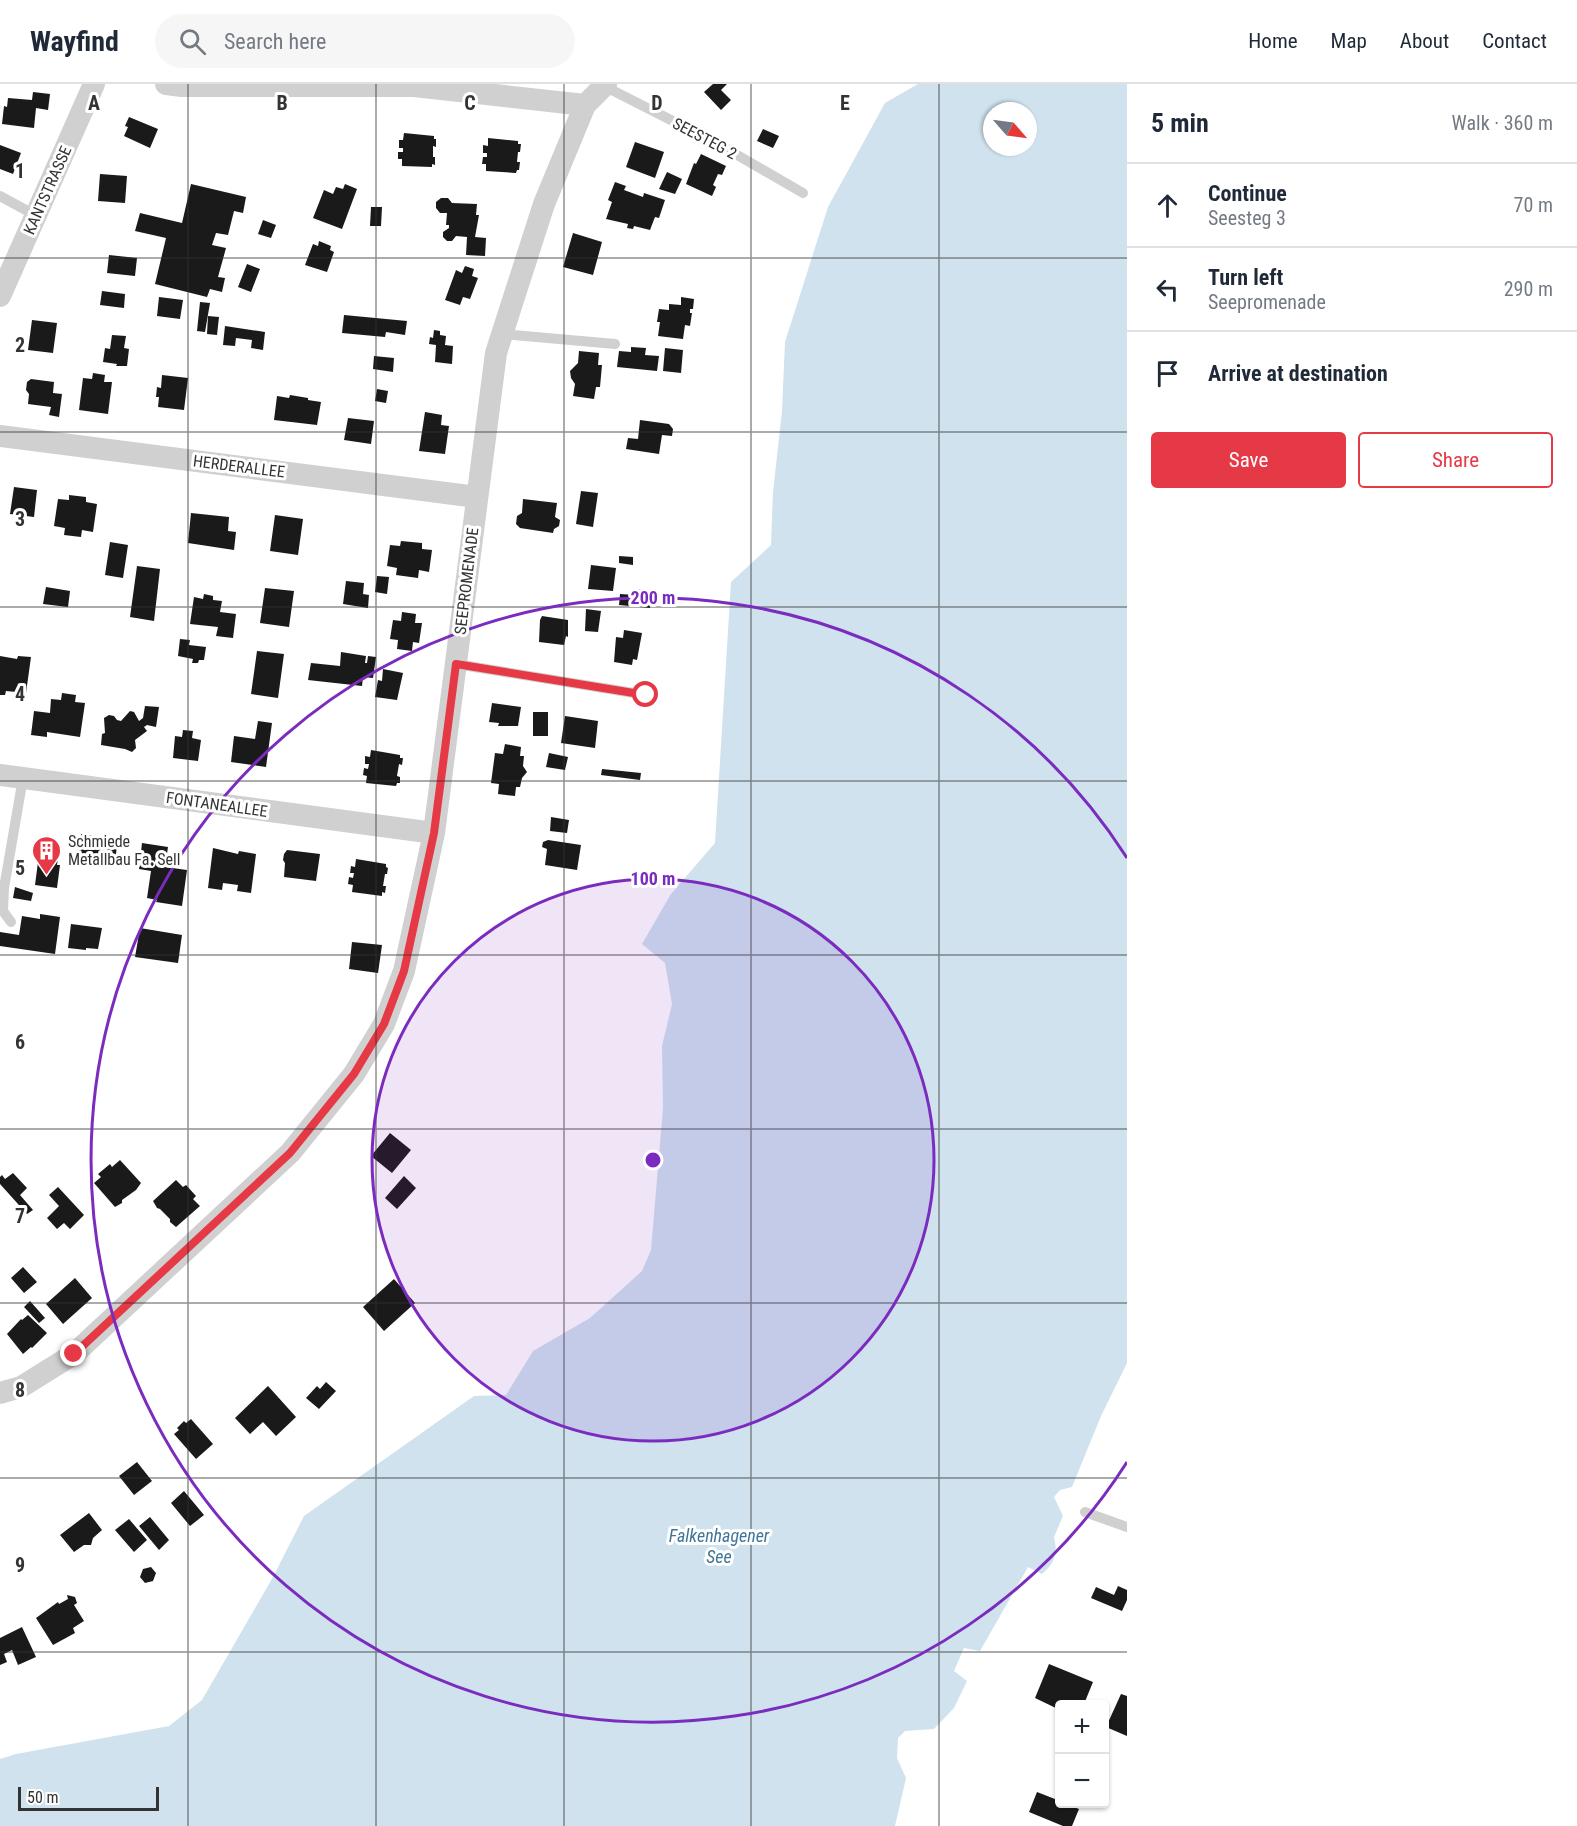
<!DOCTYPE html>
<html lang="en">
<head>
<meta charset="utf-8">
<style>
  body { margin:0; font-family:"Roboto Condensed",sans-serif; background:#f6f6f7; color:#1f2937 }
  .controls { position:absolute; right:18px; bottom:18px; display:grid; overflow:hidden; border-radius:6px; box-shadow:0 2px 4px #0004 }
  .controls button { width:54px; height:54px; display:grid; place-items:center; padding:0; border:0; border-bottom:2px solid #e0e1e3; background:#fff; color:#1f2937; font:30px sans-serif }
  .compass { position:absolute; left:983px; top:18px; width:54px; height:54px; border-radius:50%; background:#fff; box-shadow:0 2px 4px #0004; rotate:118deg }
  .scale { position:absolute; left:18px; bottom:15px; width:141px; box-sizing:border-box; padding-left:6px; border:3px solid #333; border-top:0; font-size:16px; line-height:21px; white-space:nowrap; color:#333; -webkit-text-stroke:4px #fff; paint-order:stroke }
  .stop { position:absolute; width:18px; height:18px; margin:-14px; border:4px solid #e63946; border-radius:50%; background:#fff }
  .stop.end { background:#e63946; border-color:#fff; box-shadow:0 2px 6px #0008 }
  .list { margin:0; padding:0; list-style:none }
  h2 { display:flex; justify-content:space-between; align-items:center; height:78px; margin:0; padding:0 24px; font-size:26px }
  h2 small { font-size:20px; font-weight:400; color:#747a83 }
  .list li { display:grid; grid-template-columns:39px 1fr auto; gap:18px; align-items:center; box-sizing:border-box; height:84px; padding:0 24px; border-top:2px solid #e0e1e3 }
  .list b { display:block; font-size:22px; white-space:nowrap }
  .list p { margin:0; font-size:20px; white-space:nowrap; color:#747a83 }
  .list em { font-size:20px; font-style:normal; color:#747a83 }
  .actions { display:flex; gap:12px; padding:18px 24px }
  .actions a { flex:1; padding:14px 0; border:2px solid #e63946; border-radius:6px; text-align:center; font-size:21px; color:#e63946 }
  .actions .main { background:#e63946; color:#fff }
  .icon { flex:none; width:33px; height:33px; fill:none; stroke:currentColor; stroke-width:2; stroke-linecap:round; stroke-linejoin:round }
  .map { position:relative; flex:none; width:1127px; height:1742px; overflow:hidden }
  header { display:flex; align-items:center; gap:36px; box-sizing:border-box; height:84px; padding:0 30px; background:#fff; border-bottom:2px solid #e0e1e3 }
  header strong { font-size:28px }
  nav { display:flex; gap:33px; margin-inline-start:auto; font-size:21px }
  .search { width:420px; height:54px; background:#f6f6f7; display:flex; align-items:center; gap:15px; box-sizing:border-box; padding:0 21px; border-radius:33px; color:#747a83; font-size:22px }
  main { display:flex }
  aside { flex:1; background:#fff }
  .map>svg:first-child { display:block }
  .water { fill:#cfe2ee; fill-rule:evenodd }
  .building { fill:#1a1a1a }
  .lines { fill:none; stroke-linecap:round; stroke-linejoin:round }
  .lane { stroke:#d0d0d0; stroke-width:10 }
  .street { stroke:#d0d0d0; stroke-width:22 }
  .route { stroke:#e63946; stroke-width:8 }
  .grid { fill:none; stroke:#333; stroke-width:1.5; stroke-opacity:0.55 }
  .ring { fill:none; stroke:#7b2cbf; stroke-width:3 }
  .labels { text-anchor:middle; stroke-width:6; stroke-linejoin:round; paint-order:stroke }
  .street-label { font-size:16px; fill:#333; stroke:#fff }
  .poi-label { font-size:16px; fill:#333; stroke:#fff; text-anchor:start }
  .water-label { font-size:18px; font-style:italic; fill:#3f7597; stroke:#fff }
  .grid-label { font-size:20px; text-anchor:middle; font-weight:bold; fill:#333; stroke:#fff; stroke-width:6; stroke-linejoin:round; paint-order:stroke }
  .centre { fill:#7b2cbf; stroke:#fff; stroke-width:3 }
  .ring-label { font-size:18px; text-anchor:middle; font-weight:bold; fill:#7b2cbf; stroke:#fff; stroke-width:6; stroke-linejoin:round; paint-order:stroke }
</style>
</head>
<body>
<header>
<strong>Wayfind</strong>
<div class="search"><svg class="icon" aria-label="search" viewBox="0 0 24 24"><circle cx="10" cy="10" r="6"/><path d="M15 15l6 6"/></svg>Search here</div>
<nav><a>Home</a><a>Map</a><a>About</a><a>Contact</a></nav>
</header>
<main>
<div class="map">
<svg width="1127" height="1742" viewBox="0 0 1127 1742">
  <rect width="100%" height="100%" fill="#fff"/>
  <path class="water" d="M918 0H1127V1279L1101 1332 1072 1403 1060 1406 1054 1413 1063 1432 1054 1453C1058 1469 1055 1479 1042 1490L1028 1483 980 1567 964 1564 954 1587 967 1597 954 1624 934 1645 905 1647 898 1654 897 1674 906 1694 895 1742H0V1675L16 1670 169 1642 202 1616 273 1493 304 1432 474 1312 506 1311 533 1267 590 1234 642 1187 651 1166 663 1024 662 962 672 920 665 879 642 860 671 810 715 759 731 498 771 461 773 408 782 327 785 258 821 145 828 123 885 19ZM992 27H1028V63H992Z"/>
  <path class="building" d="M713 0H727L721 6 731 16 721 26 704 8Z
    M33 8 50 10 48 26 36 24 34 44 2 40 4 22 7 23 8 14 32 16Z
    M129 33 158 45 150 64 124 52 128 43 125 42Z
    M763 45 779 52 773 64 757 57Z
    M404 49 434 52V55H436V63L433 62V73H435V81L432 80V83L402 82V75H398V68H403V64H399V56H403Z
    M488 54 518 57V60H521L520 68H518L517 78H520L519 86H517L516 89 486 87V80H482L483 73H487V69H483V61L488 62Z
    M635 58 664 68 655 94 626 83Z
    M0 61 21 69 13 90 0 85Z
    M701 70 726 82 722 91 718 90 713 101 716 103 712 112 686 100 694 79 696 80Z
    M667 88 682 95 675 110 659 105Z
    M100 90 127 92 125 119 98 117Z
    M615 98 626 102 624 106 643 113 644 109 665 116 659 134 655 133 650 146 634 142 633 145 627 144 628 140 606 135 612 118 608 116Z
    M191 100 246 113 243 129 234 127 228 151 216 149 212 161 226 164 218 193 225 194 222 208 210 205 207 213 155 200 166 154 135 147 140 129 182 139Z
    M345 100 357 105 342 145 313 134 324 106 333 110 336 103 343 105Z
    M441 114H448L452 119 477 120 476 131H479L475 153 486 154 485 172 466 171 467 153 456 152 452 157H447L443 153V148L449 144V141H446L447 129H440L436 124V118Z
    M371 123H382L381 142H370Z
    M263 136 276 141 271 154 258 150Z
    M573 149 602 158 593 191 563 183Z
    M319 157 331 162 330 166 334 168 327 188 305 181 313 160 318 162Z
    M109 171 137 174 135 192 107 189Z
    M247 180 260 185 251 208 238 203Z
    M465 182 474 185 472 192 478 194 470 215 463 213 460 221 445 216 456 186 462 189Z
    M102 207 125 210 124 224 100 221Z
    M159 213 183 216 180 235 157 232Z
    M681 213 694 215 693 225H690V229H692L690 242 685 241 683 255 658 252 660 238H657L659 225 669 226V220L681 221Z
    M200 218 210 219 205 248 197 247Z
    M344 231 407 237 405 251 386 248 385 253 342 249Z
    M208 232 219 233 217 251 207 250Z
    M32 236 57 239 53 269 28 266Z
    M225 242 265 248 263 266 251 264 252 256 236 254 235 262 223 261Z
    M434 246 440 247V251L446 252 445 261 453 262 452 280 435 278 436 261 429 260 430 253 433 254Z
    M112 251 126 252 124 264 129 265 127 282H116L117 280 103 278 105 264 110 265Z
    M631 263 646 264 645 271 659 272 657 287 617 283 619 267 631 268Z
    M665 264 683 266 681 289 663 287Z
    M579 267 599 269 598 281H602L600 303H596L594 315 573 312 575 300 571 294 570 287 578 279Z
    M374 272 394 274 393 288 373 285Z
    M93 289 105 291 104 298H112L108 330 79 326 83 294 92 295Z
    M162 291 188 294 184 326 158 323 159 313H156L157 303 161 304Z
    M31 295 54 298 53 309 62 310 59 333 49 331 51 323 28 320 29 310 26 306 27 298Z
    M377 305 388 307 386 319 375 317Z
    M290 311 308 314V316L321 318 317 341 274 336 277 312 289 314Z
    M425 328 442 331 441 341 449 342 445 370 419 367Z
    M348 334 374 337 371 360 344 356Z
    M640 336 669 340 673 345 672 352 662 351 659 370 626 365 628 354 638 355Z
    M14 403 37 406 34 433 10 430Z
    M581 407 598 409 593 443 576 440Z
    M69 411 86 413V418L97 420 93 448 82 446 81 453 64 451 65 444 54 442 58 415 69 416Z
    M523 415 557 419 555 433 560 436 559 442 554 445 553 449 520 444 516 440 517 432 522 429Z
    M191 429 229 433 228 447 236 448 234 466 188 459Z
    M275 431 303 435 298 471 270 467Z
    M401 457 422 459V465L432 466 429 488 419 486 418 494 396 491 397 484 387 482 390 461 400 462Z
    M110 458 128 461 123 494 105 491Z
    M619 472 633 473V481L619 479Z
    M591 481 616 484 613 507 588 505Z
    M137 482 160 485 154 537 130 533Z
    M377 492 389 493 387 510 375 508Z
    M346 497 364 499 363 510 369 511 368 524 343 520Z
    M46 503 70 507 68 523 43 520Z
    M265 504 294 507 289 543 260 539Z
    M635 505 651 507 650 524 619 521 620 510 635 511Z
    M204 510 213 512V516L222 517 220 528 236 530 233 554 216 552 218 543 190 540 194 513 203 515Z
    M586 525 601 527 598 548 585 547Z
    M402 528 416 530 415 539H422L419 559 413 558 412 567 397 565 398 556 390 555 393 536 401 537Z
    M542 532 568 536V553L566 552 564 561 539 558 540 536Z
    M624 546 642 549 637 576 633 575 632 581 614 578 616 553 623 554Z
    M180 555 190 556 189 561 206 563 204 576H199L198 579H192L193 575 178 572Z
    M257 567 284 570 278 614 251 610Z
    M341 568 366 572 365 579H367L368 572 376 573 373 594 363 593 362 602 308 596 311 579 340 582Z
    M0 572 17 575 18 572 31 573 26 609 6 607 5 611H0Z
    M383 585 403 589 397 616 375 613 378 596 382 597Z
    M62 609 76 611 75 618 85 619 80 653 47 648V653L31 651 34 627 50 629 51 615 61 616Z
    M492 619 521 623 518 642H498L499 639 489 638Z
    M145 622 159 623 156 643 147 641 144 643 147 647 135 656 136 664 132 668 125 665 101 661 102 650 105 649 104 634 109 631 114 632 117 636 121 637 130 627 134 628 139 637 143 634Z
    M533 628H548V652H533Z
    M565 632 598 637 595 664 561 659Z
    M258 637 272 639 266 683 231 678 234 652 255 655Z
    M183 646 193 647 192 654 201 656 198 677 173 674 175 652 182 653Z
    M505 660 521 663 520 672H524L523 682 527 688 522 694 520 703H516L515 712 498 710 499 700 491 699 495 669 503 670Z
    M371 666 400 671V674H403L402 681 399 680 397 692 400 693V699H397L396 702 366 699 367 692 363 691 364 684 368 685 369 680H365V672L370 673Z
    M549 669 568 673 565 686 546 683Z
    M602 685 641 689 640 696 601 691Z
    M551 733 569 736 567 749 550 747Z
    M81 750 118 755 115 777 78 772Z
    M548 756 581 761 577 786 545 781 547 765 542 763 543 758Z
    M142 759 168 763 165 783 187 786 182 822 156 818 157 816 147 814 151 787 139 785Z
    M213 764 238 770 239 767 256 770 251 809 237 807 238 801 223 799 222 806 208 804Z
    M287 766 320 770 316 797 284 793 285 779 283 776 284 770Z
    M41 772 58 774 57 781H60L57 804 35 801 38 778H40Z
    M356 775 386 780V783L388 784 387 790H385L383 802H386L385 809 382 808V812L352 808 353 801 348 800 349 793 353 794 354 789H350L351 782 355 783Z
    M15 803 33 809 31 817 13 814Z
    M40 830 60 833 55 870 0 862V848L19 851 22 832 40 835Z
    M71 840 102 844 98 865 86 864V866L68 864Z
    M140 844 182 851 178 879 135 873Z
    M352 858 382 861 378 889 349 885Z
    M390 1049 411 1066 392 1089 371 1072Z
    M120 1076 141 1099 136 1106 122 1116V1119L115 1123 94 1099 101 1093 98 1090 110 1080 112 1083Z
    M13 1089 27 1104 20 1111 33 1126 27 1130 0 1100V1093L2 1091 5 1095Z
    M404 1092 416 1104 397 1125 385 1114Z
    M176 1096 183 1103 186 1101 196 1112 193 1115 200 1122 176 1143 170 1138V1135L160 1125 157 1124 153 1117Z
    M58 1103 84 1131 70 1145 64 1139 57 1145 47 1134 59 1122 49 1111Z
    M23 1183 37 1198 24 1209 11 1194Z
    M75 1194 92 1214 63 1240 46 1220Z
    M394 1195 415 1219 384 1247 363 1223Z
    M30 1217 45 1234 39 1239 24 1223Z
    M28 1231 47 1249 32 1264 31 1263 23 1270 7 1250 21 1235 22 1236Z
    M326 1298 336 1307 319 1325 306 1314 317 1302 320 1305Z
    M268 1302 296 1333 276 1352 263 1338 250 1350 235 1334Z
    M191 1335 213 1360 196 1375 174 1350 179 1346 177 1344 184 1337 186 1339Z
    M137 1378 152 1397 134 1411 119 1392Z
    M184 1407 204 1431 190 1442 171 1419Z
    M89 1429 102 1446 93 1454 91 1461H84L74 1468 60 1451Z
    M150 1433 169 1456 159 1466 139 1442Z
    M129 1435 147 1456 134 1468 115 1446Z
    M151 1483 156 1489 153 1497 145 1499 140 1493 143 1485Z
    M1118 1502 1127 1506V1516L1122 1527 1091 1514 1096 1503 1114 1511Z
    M67 1511 75 1513 77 1519 74 1521 84 1537 73 1544 75 1549 53 1561 36 1534 58 1518 59 1520 68 1515Z
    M22 1543 36 1573 18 1581 12 1566 4 1570 7 1578 0 1581V1554Z
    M1049 1580 1093 1598 1084 1620H1060V1626L1035 1614Z
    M1121 1610 1127 1612V1652L1106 1643Z
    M1037 1708 1060 1717V1720H1066L1079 1725 1072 1742H1063L1029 1728Z"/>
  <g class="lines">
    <path class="lane" d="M604 2 720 61 803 109
      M0 112 35 131
      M502 250 615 260
      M456 580 646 611
      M11 838 3 827 4 804 23 694
      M1085 1428 1127 1443"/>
    <path class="street" d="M166 0 182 2H414L585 21
      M0 212 94 0
      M0 352 477 413
      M0 691 434 749
      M0 1309 21 1303 74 1270 290 1069 354 990 384 940 404 887 434 749 496 269 544 120 585 21 606 0"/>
  </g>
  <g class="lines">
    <path class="route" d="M74 1270 290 1069 354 990 384 940 404 887 434 749 456 580 646 611"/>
  </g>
  <path class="grid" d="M188 0V1742M376 0V1742M564 0V1742M751 0V1742M939 0V1742M0 174H1127M0 348H1127M0 523H1127M0 697H1127M0 871H1127M0 1045H1127M0 1219H1127M0 1394H1127M0 1568H1127"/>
  <circle cx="653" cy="1076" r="281" fill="#7b2cbf" fill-opacity=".12"/>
  <g class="ring">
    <circle cx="653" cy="1076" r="281"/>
    <path d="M1127 1378A562 562 0 1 1 1127 774"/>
  </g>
  <defs>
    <symbol id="building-pin" viewBox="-11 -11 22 30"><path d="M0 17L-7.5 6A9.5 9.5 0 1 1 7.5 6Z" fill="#e63946" stroke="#fff"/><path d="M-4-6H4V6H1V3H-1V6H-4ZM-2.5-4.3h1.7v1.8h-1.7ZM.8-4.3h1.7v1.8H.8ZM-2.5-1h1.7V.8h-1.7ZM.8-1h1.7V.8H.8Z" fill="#fff"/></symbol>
  </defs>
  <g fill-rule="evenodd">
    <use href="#building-pin" x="30" y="750" width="33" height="45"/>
  </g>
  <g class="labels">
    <g class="street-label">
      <text transform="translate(705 54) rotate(28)" y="6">SEESTEG 2</text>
      <text transform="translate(47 106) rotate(-66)" y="6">KANTSTRASSE</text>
      <text transform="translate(239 382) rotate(7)" y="6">HERDERALLEE</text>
      <text transform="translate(466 497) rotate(-83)" y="6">SEEPROMENADE</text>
      <text transform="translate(217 720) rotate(8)" y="6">FONTANEALLEE</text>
    </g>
    <g class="poi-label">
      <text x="68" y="763">Schmiede<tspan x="68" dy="18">Metallbau Fa. Sell</tspan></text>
    </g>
    <g class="water-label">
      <text x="719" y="1458">Falkenhagener<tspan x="719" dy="21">See</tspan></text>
    </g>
  </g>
  <g class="grid-label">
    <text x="94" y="26">A</text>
    <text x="282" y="26">B</text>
    <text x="470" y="26">C</text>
    <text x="657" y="26">D</text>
    <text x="845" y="26">E</text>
    <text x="20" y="94">1</text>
    <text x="20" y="268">2</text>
    <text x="20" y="442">3</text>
    <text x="20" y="617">4</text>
    <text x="20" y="791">5</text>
    <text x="20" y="965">6</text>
    <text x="20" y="1139">7</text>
    <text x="20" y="1313">8</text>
    <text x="20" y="1488">9</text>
  </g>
  <circle cx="653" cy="1076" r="9" class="centre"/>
  <g class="ring-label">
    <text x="653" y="520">200 m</text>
    <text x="653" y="801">100 m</text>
  </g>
</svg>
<div class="controls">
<button>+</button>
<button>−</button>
</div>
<svg class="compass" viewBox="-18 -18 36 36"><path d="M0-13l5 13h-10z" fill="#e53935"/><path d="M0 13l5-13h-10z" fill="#747a83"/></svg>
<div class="scale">50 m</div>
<div class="stop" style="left:646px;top:611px"></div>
<div class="stop end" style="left:74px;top:1270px"></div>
</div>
<aside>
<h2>5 min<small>Walk · 360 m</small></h2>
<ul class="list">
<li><svg class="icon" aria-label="ahead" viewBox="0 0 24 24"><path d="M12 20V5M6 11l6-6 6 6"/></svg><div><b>Continue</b><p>Seesteg 3</p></div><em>70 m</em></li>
<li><svg class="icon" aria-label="left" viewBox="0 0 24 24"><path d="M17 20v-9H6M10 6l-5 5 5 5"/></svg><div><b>Turn left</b><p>Seepromenade</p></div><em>290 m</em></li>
<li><svg class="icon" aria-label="arrive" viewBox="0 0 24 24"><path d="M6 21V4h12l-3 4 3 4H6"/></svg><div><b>Arrive at destination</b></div></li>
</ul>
<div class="actions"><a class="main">Save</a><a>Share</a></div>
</aside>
</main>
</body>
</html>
